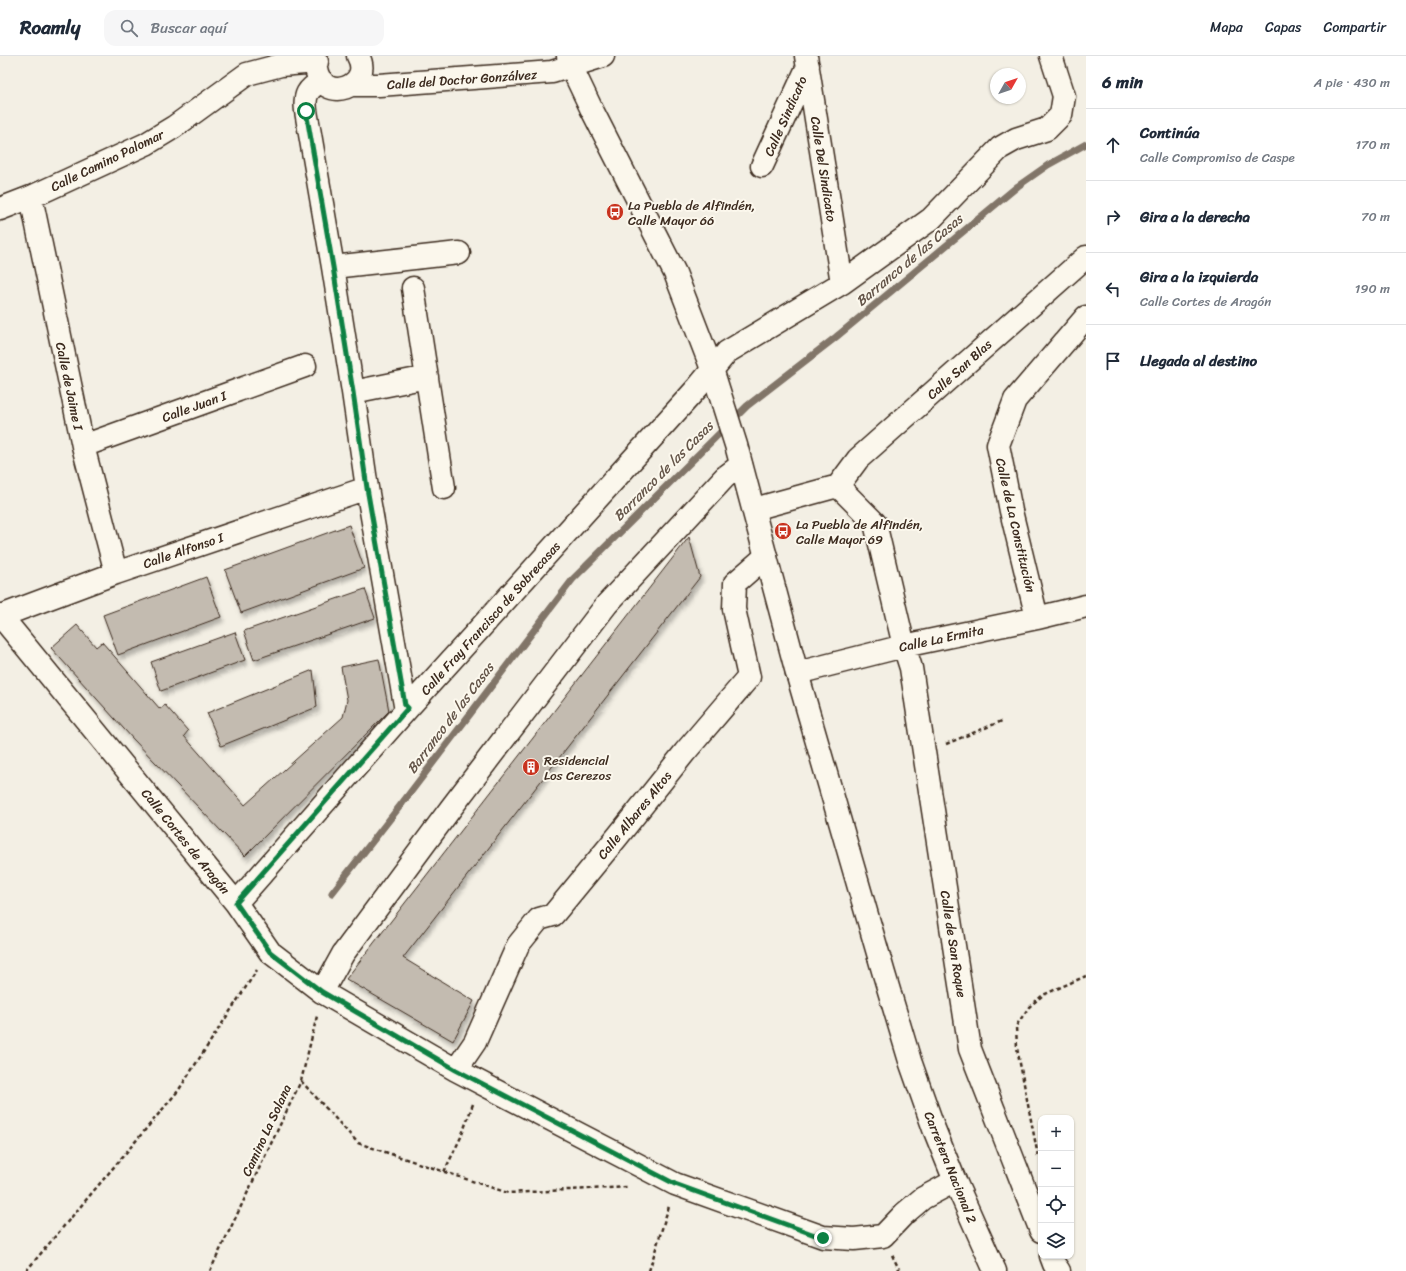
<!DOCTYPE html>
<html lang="es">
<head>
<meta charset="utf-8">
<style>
  body { margin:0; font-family:Sriracha,sans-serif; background:#f6f6f7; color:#1f2937 }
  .controls { position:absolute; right:12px; bottom:12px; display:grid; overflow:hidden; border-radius:8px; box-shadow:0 1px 3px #0004 }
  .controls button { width:36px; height:36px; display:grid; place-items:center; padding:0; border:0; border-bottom:1px solid #e0e1e3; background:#fff; color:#1f2937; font:20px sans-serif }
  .compass { position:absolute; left:990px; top:12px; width:36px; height:36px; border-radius:50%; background:#fff; box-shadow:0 1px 3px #0004; rotate:50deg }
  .stop { position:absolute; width:12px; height:12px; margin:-9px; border:3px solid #0b8043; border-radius:50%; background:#fff }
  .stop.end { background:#0b8043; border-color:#fff; box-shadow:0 1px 4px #0008 }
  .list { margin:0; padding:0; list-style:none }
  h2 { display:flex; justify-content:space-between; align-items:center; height:52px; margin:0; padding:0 16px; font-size:17px }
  h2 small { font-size:13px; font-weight:400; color:#747a83 }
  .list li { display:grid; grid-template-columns:26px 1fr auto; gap:12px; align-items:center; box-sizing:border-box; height:72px; padding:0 16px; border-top:1px solid #e0e1e3 }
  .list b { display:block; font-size:15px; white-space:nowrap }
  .list p { margin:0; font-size:13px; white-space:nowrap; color:#747a83 }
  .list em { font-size:13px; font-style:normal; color:#747a83 }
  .icon { flex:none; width:22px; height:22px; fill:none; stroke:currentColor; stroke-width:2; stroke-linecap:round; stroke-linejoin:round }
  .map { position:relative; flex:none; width:1086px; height:1215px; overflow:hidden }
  header { display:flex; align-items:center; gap:24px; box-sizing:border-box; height:56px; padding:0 20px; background:#fff; border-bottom:1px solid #e0e1e3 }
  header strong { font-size:19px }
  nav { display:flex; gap:22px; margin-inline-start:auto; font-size:14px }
  .search { width:280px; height:36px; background:#f6f6f7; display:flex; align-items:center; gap:10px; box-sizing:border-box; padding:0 14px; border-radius:12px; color:#747a83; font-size:15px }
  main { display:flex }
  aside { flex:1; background:#fff }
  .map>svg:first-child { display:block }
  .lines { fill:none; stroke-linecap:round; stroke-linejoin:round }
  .stream { stroke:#817468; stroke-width:7 }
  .building { fill:#c3bbb0; stroke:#3b2a1e; filter:url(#shadow) }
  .minor-casing { stroke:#3b2a1e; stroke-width:25 }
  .trunk-casing { stroke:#3b2a1e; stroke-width:25 }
  .path { stroke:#3b2a1e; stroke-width:2.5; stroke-dasharray:4 3; stroke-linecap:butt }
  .minor { stroke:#fbf7ec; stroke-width:22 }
  .trunk { stroke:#fbf7ec; stroke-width:22 }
  .route { stroke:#0b8043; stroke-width:5 }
  .labels { text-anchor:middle; stroke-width:4; stroke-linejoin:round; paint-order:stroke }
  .street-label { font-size:13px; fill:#3b2a1e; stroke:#fbf7ec }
  .poi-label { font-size:13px; fill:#3b2a1e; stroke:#fbf7ec; text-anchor:start }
  .water-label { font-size:14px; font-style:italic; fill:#645549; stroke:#fbf7ec }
</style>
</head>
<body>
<header>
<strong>Roamly</strong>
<div class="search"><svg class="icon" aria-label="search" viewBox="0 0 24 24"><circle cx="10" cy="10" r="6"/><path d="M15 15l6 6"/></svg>Buscar aquí</div>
<nav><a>Mapa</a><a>Capas</a><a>Compartir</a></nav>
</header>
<main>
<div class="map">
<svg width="1086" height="1215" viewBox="0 0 1086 1215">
  <defs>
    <filter id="shadow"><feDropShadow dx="2.5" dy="4.5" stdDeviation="2" flood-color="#0004"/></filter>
  </defs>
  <rect width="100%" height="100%" fill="#f3efe4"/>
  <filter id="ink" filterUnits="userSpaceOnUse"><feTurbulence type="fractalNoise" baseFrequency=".025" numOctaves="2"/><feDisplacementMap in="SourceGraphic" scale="8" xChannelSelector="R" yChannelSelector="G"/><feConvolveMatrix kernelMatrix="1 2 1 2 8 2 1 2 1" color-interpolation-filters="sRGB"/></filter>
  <g filter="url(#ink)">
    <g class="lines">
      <path class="stream" d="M332 837 400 750 573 523 747 350 836 281 1018 130 1048 109 1086 88"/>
    </g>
    <path class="building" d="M349 469 364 512 241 557 225 514Z
      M689 481 700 521 403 902 474 945 453 985 346 923Z
      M206 521 221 561 118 599 103 559Z
      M365 533 375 562 254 604 244 575Z
      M77 569 96 591 102 586 160 653 165 649 188 675 184 680 245 749 343 661 347 644 341 611 379 603 389 655 245 800 133 683 51 592Z
      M235 576 245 604 161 635 151 606Z
      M313 614 317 651 221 690 207 657Z"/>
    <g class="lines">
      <defs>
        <path id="minor" d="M806 0 842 227
          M316 12C322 50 375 30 358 0
          M322 25C307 33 304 39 306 55L333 211 353 336 367 432 405 649 408 652
          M353 29H379L552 16 603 0
          M762 110 808 10
          M31 141 83 390 116 517
          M0 153 31 141 146 88 174 71 247 18 281 9 317 6
          M333 211 459 197
          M413 232 444 432
          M353 336 427 321
          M83 390 305 310
          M838 430 858 403 1086 201
          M754 453 838 430 875 467 904 590 911 612 970 993 1041 1175
          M0 559 236 847 270 896 322 936 456 1014 675 1128 823 1181 854 1183 883 1180 904 1158 923 1142 955 1125
          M1 560 116 517 367 432
          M1037 562 1011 455 998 389 1015 344 1086 261
          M797 617 904 590 1037 562 1086 550
          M236 847 408 652 698 331 727 296 842 227 931 163 1000 92 1016 83 1047 73 1061 59 1064 40 1051 0
          M322 936 343 898 451 752 607 548 725 421 741 409
          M456 1014 475 986 518 889 539 863 553 859 618 780 685 696 749 621 734 553 735 527 766 500
          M1051 1200 1054 1208 1059 1215"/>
        <path id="trunk" d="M568 0 571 10 591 52 675 217 712 313 736 389 797 617 884 918 910 1005 934 1073 955 1125 995 1215"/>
      </defs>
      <use href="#minor" class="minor-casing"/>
      <use href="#trunk" class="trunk-casing"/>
      <path class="path" d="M946 688 1002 665
        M301 1025 358 1087 508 1137 629 1131
        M1038 1100 1017 992 1016 970 1029 951 1043 939 1086 920
        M444 1116 461 1081 473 1048
        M892 1199 900 1215
        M26 1215 178 1035 257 914
        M210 1215 301 1025 317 960
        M649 1215 669 1150"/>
      <use href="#minor" class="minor"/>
      <use href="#trunk" class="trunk"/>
    </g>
  </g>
  <g class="lines" filter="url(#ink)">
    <path class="route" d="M306 55 333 211 353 336 367 432 405 649 408 652 236 847 270 896 322 936 456 1014 675 1128 823 1182"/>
  </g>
  <defs>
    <symbol id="bus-disc" viewBox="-11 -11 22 22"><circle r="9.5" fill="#c8321e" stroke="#fbf7ec"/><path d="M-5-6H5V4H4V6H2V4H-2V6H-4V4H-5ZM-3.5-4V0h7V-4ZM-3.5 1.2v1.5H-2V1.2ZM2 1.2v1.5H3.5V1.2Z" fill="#fff"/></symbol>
    <symbol id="building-disc" viewBox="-11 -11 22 22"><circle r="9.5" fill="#c8321e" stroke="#fbf7ec"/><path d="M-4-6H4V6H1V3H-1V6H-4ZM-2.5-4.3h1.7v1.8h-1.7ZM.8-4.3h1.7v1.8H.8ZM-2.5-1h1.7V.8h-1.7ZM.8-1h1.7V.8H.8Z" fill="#fff"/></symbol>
  </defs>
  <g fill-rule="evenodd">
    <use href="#bus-disc" x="605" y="146" width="20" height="20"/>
    <use href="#bus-disc" x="773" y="465" width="20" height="20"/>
    <use href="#building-disc" x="521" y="701" width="20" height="20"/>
  </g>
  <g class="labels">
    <g class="street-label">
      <text transform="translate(462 23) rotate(-4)" y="5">Calle del Doctor Gonzálvez</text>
      <text transform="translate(785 60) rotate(-66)" y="5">Calle Sindicato</text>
      <text transform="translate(107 104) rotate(-26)" y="5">Calle Camino Palomar</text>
      <text transform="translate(824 113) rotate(81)" y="5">Calle Del Sindicato</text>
      <text transform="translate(959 313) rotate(-42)" y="5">Calle San Blas</text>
      <text transform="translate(70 330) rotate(78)" y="5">Calle de Jaime I</text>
      <text transform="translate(194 350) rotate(-20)" y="5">Calle Juan I</text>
      <text transform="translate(1016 469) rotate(77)" y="5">Calle de La Constitución</text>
      <text transform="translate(183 494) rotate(-19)" y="5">Calle Alfonso I</text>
      <text transform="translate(490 562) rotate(-48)" y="5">Calle Fray Francisco de Sobrecasas</text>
      <text transform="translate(941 582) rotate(-12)" y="5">Calle La Ermita</text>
      <text transform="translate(634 759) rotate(-51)" y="5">Calle Albares Altos</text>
      <text transform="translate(186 785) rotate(51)" y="5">Calle Cortes de Aragón</text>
      <text transform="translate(954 888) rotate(81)" y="5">Calle de San Roque</text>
      <text transform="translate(266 1074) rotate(-65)" y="5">Camino La Solana</text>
      <text transform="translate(951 1111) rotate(68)" y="5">Carretera Nacional 2</text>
    </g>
    <g class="poi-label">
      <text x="628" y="154">La Puebla de Alfindén,<tspan x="628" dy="15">Calle Mayor 66</tspan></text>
      <text x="796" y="473">La Puebla de Alfindén,<tspan x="796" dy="15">Calle Mayor 69</tspan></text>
      <text x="544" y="709">Residencial<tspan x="544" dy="15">Los Cerezos</tspan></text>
    </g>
    <g class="water-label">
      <text transform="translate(909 204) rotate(-40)" y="5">Barranco de las Casas</text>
      <text transform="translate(663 415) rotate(-45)" y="5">Barranco de las Casas</text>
      <text transform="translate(450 662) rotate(-53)" y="5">Barranco de las Casas</text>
    </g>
  </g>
</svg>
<div class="controls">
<button>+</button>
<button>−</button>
<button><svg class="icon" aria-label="locate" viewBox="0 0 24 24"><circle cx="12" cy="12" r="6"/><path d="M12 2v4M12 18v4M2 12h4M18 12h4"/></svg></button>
<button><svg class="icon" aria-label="layers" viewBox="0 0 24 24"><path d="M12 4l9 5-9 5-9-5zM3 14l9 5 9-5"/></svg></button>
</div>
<svg class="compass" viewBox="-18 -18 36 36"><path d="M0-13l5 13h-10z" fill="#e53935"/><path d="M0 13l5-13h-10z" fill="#747a83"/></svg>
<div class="stop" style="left:306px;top:55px"></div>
<div class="stop end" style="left:823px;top:1182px"></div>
</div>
<aside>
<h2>6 min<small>A pie · 430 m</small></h2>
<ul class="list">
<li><svg class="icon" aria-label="ahead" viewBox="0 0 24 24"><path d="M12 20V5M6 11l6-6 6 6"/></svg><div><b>Continúa</b><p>Calle Compromiso de Caspe</p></div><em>170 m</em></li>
<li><svg class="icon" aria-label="right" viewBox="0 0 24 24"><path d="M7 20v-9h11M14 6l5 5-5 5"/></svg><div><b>Gira a la derecha</b></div><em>70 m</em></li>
<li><svg class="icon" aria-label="left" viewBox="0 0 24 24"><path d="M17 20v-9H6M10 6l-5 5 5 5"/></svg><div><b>Gira a la izquierda</b><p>Calle Cortes de Aragón</p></div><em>190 m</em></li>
<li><svg class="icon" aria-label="arrive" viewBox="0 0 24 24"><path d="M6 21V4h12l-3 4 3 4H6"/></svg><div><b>Llegada al destino</b></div></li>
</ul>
</aside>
</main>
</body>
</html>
